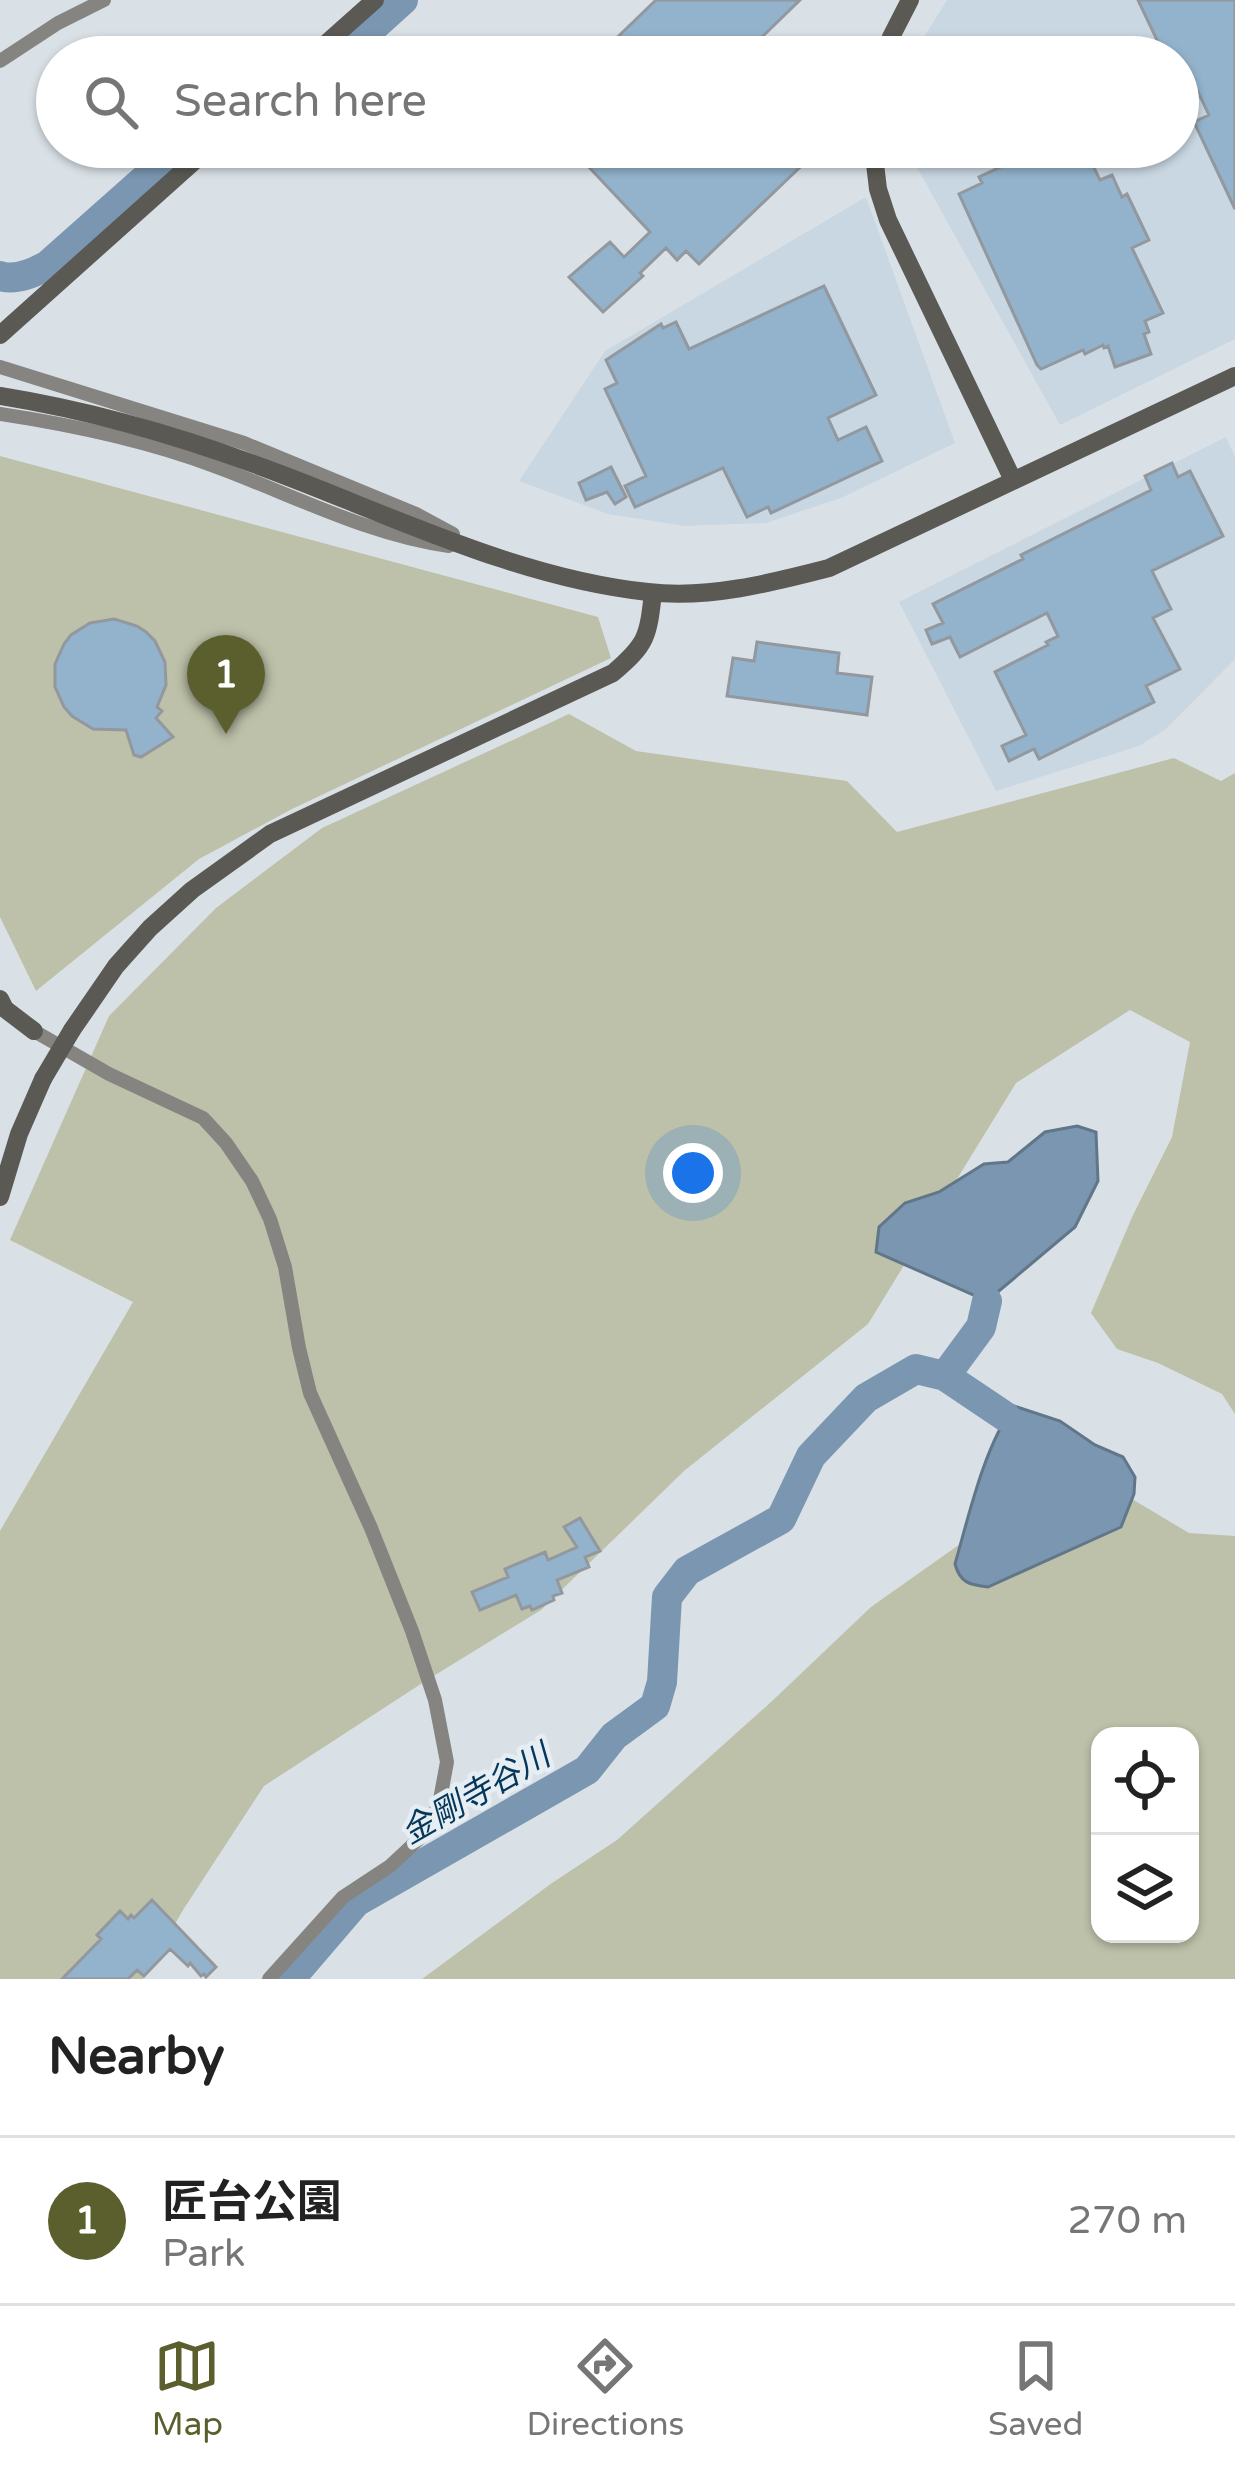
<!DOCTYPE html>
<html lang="en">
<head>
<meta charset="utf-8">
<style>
  body { margin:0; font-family:"Varela Round","Noto Sans JP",sans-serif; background:#f2f2f2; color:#222 }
  .controls { position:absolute; right:36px; bottom:36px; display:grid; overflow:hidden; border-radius:24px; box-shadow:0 3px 9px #0004 }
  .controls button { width:108px; height:108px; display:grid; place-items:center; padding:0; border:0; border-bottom:3px solid #e0e0e0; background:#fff; color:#222; font:60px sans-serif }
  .you { position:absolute; left:693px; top:1173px; width:42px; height:42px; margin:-30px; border:9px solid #fff; border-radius:50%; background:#1a73e8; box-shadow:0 0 0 18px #1a73e833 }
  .badge { display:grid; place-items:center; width:78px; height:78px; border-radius:50%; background:#5a5f2d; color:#fff; font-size:39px; font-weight:700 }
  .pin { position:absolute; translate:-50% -99px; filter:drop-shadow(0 3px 6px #0008) }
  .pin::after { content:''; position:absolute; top:63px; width:42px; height:36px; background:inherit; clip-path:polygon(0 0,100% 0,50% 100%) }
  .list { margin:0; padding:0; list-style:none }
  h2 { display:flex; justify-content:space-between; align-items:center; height:156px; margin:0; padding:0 48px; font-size:51px }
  h2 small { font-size:39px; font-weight:400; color:#767676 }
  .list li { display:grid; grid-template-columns:78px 1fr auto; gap:36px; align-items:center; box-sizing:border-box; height:168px; padding:0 48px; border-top:3px solid #e0e0e0 }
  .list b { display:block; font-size:45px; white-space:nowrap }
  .list p { margin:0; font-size:39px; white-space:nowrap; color:#767676 }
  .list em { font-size:39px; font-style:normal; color:#767676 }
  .icon { flex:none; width:66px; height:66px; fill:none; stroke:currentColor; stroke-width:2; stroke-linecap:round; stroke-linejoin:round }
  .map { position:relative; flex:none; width:1235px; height:1979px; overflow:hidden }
  .search { position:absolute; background:#fff; box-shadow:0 3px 9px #0004; left:36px; right:36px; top:36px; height:132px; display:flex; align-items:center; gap:30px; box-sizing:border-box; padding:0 42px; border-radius:66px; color:#767676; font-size:45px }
  .sheet { height:324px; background:#fff }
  nav { display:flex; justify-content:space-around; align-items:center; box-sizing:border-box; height:168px; border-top:3px solid #e0e0e0; background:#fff; font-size:33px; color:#767676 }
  nav a { display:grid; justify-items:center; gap:6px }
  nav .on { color:#5a5f2d }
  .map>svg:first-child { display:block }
  .built { fill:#c9d7e2 }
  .green { fill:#bdc1a9; fill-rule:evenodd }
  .water { fill:#7a96b0; stroke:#627689; stroke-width:3 }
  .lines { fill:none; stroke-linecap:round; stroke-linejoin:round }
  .river { stroke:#7a96b0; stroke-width:30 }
  .building { fill:#93b3cc; stroke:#92989e; stroke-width:3 }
  .street { stroke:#858481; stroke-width:14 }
  .secondary { stroke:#5a5954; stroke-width:18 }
  .secondary-bridge { stroke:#5a5954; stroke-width:18 }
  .labels { text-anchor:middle; stroke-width:9; stroke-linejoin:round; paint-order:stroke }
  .water-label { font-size:33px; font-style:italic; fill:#05375b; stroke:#e6eef4 }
</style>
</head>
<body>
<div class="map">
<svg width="1235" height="1979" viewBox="0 0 1235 1979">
  <rect width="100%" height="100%" fill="#d9e1e7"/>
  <path class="built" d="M947 0H1235V339L1060 425 914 162 913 147H1178V57H917L919 45Z
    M866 197 955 443 841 498 766 523 685 526 608 514 519 481 605 351Z
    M1226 437 1235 457V659L1166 729 1139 746 996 791 899 602Z"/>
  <path class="green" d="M0 456 598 617 611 658 292 809 199 859 36 991 0 917Z
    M569 714 636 751 847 781 897 832 1174 758 1221 781 1235 773V1414L1222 1394 1158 1363 1117 1349 1091 1313 1133 1215 1172 1137 1190 1042 1130 1010 1016 1083 868 1324 684 1471 541 1610 427 1680 264 1786 183 1910 143 1979H0V1531L133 1302 10 1240 109 1016 216 908 322 828Z
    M1117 1490 1189 1533 1235 1536V1979H422L552 1883 617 1840 770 1703 871 1607 1035 1491ZM1100 1736H1190V1934H1100Z"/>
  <path class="water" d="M1077 1126 1096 1132 1098 1181 1075 1227 987 1301 876 1252 879 1227 905 1203 939 1192 984 1164 1008 1162 1045 1132Z
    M1014 1406 1060 1421 1095 1445 1123 1457 1135 1477 1134 1494 1121 1527 988 1587C970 1585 960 1583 955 1564 969 1515 984 1447 1014 1406Z"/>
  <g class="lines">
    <path class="river" d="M340 57 403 0
      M0 276C16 281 34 273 48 265L181 147
      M945 1376 1006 1417
      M290 1979 356 1902 587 1770 614 1736 655 1706 662 1682 667 1597 687 1571 781 1519 811 1456 866 1398 916 1369 945 1376 981 1327 987 1301"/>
  </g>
  <path class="building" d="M656 0H800L763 36 783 57H597Z
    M1138 0H1235V209L1194 122 1209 115 1191 77 1178 83V57H1165Z
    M570 147H821L699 264 686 251 677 260 666 248 640 273 643 276 603 312 569 277 610 242 624 257 650 232Z
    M1044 147 1049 152 1060 147H1084L1100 180 1112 175 1122 197 1127 194 1149 240 1132 248 1163 313 1145 321 1149 332 1144 334 1151 354 1115 367 1108 346 1104 348 1103 345 1085 354 1083 350 1041 369 1037 365 959 194 982 183 979 177Z
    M824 286 876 395 828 418 838 440 866 427 882 461 771 513 768 507 747 517 723 468 635 507 625 486 646 476 605 389 617 383 606 360 661 324 663 328 676 322 689 349Z
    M1172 463 1178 477 1190 471 1223 536 1152 571 1171 609 1153 618 1180 669 1146 686 1154 702 1039 759 1034 749 1009 761 1002 746 1026 735 995 672 1048 645 1046 642 1058 636 1047 613 960 657 950 637 932 644 926 630 943 623 933 604 1023 559 1021 555 1151 490 1145 476Z
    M611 467 626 497 615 504 607 492 586 500 579 483Z
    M114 619 137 626 146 632 155 641 165 662 166 685 157 707 162 711 156 718 173 737 141 757 134 755 126 730 93 729 72 716 64 707 55 687V664L64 644 71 635 90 623Z
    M757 642 839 653 837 673 872 677 867 715 727 696 733 658 754 661Z
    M580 1518 600 1551 585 1557 589 1567 557 1580 562 1593 553 1596 554 1600 532 1610 530 1606 522 1609 516 1595 480 1610 472 1592 508 1577 505 1569 545 1552 548 1560 577 1547 564 1527Z
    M152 1900 216 1967 206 1977 204 1974 201 1976 190 1963 188 1966 170 1949 144 1976 137 1970 128 1979H62L101 1939 97 1935 120 1911 128 1919 131 1915 134 1918Z"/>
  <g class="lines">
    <path class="street" d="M0 61 58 23 104 0
      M0 367 244 443 416 514 453 534
      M0 414C73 425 145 440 214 466 291 494 368 535 449 546
      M34 1031 109 1074 203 1118 226 1143 252 1181 270 1219 285 1267 299 1348 310 1393 371 1528 412 1631 435 1700 447 1762 439 1805 420 1838 390 1866 343 1897 269 1979"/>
    <path class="secondary" d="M311 57 375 0
      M884 57 891 37 910 0
      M873 147 878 189 888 220 1013 480
      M0 335 210 147
      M0 396C100 412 196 441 291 478 405 522 525 579 648 592 709 599 771 583 829 568L1235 376
      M0 999 5 1009 34 1031
      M72 1030 116 966 150 928 192 890 270 834 613 673C647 644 648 637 653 593
      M0 1197 19 1134 43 1079"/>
    <path class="secondary-bridge" d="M43 1079 72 1030"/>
  </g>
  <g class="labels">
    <g class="water-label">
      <text transform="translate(475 1793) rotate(-30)" y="12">金剛寺谷川</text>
    </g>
  </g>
</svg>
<div class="controls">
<button><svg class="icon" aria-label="locate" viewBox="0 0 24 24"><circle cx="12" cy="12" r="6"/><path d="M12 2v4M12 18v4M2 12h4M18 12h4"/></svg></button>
<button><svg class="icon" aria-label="layers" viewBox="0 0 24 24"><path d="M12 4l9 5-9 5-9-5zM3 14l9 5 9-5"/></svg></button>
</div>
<div class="you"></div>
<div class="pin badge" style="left:226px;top:734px">1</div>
<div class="search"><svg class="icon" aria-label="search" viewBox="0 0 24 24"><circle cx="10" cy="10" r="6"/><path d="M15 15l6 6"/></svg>Search here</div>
</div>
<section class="sheet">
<h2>Nearby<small></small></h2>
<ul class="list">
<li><span class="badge">1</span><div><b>匠台公園</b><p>Park</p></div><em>270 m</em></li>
</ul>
</section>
<nav>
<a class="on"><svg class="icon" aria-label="map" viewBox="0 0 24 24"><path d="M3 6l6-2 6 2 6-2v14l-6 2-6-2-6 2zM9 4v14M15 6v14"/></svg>Map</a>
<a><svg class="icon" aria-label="directions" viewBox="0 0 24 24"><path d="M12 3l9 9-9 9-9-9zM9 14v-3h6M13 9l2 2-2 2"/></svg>Directions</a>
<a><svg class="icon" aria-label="saved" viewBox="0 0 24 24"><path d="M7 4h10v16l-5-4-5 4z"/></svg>Saved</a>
</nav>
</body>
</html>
